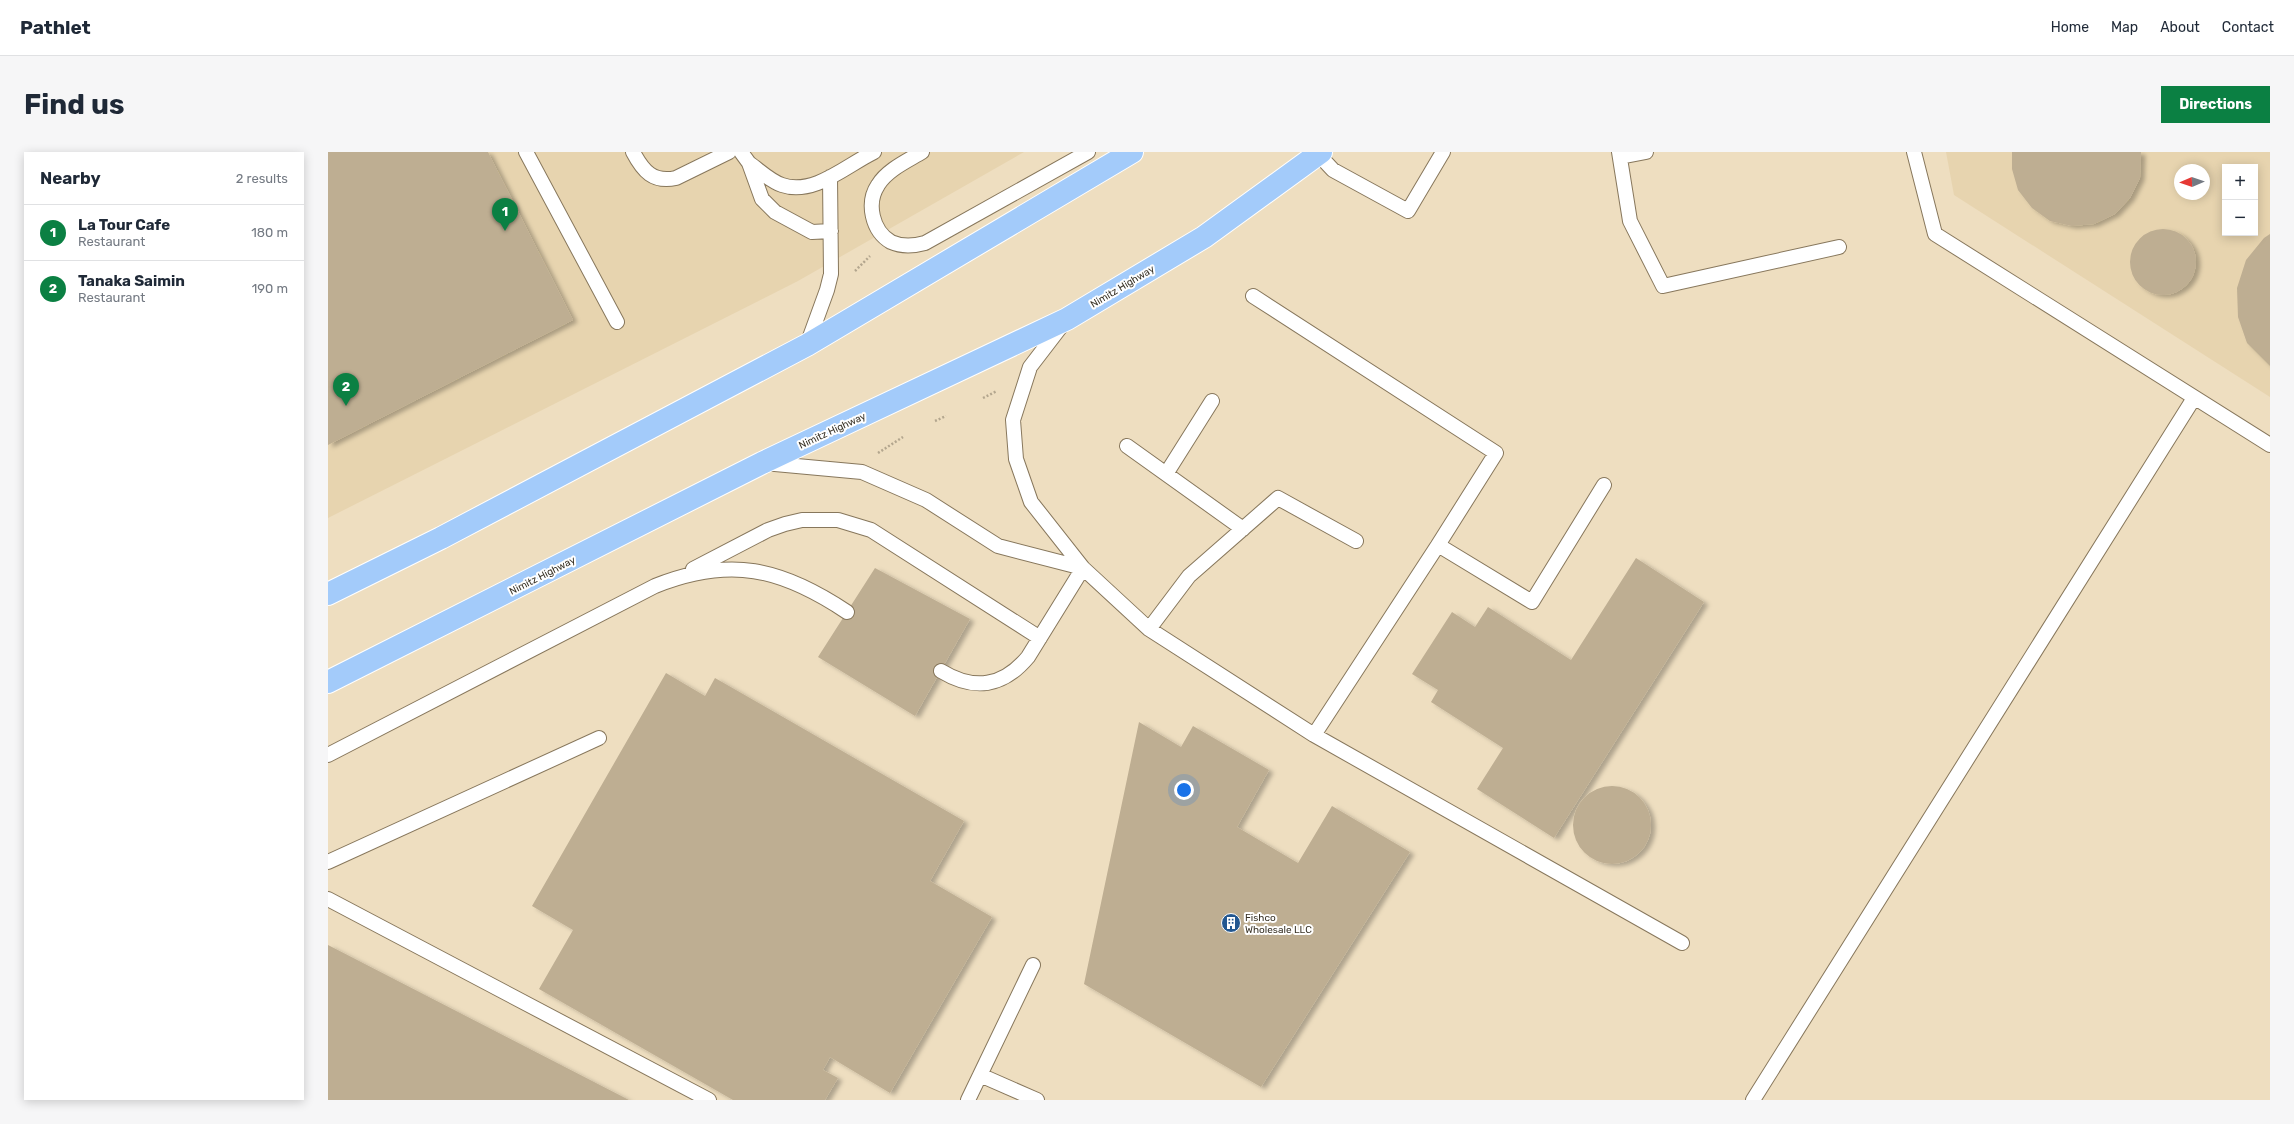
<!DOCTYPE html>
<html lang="en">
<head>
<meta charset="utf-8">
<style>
  body { margin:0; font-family:Rubik,sans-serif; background:#f6f6f7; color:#1f2937 }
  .controls { position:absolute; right:12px; top:12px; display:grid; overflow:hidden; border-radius:0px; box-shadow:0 2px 10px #0003 }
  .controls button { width:36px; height:36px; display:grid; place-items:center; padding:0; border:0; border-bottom:1px solid #e0e1e3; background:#fff; color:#1f2937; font:20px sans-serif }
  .compass { position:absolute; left:1846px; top:12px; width:36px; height:36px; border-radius:50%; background:#fff; box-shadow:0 2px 10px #0003; rotate:268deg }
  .you { position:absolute; left:856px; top:638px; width:14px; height:14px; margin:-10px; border:3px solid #fff; border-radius:50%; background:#1a73e8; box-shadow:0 0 0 6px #1a73e833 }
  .badge { display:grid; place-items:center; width:26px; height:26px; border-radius:50%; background:#0b8043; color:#fff; font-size:13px; font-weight:700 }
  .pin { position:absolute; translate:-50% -33px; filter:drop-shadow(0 1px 2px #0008) }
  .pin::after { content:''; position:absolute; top:21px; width:14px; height:12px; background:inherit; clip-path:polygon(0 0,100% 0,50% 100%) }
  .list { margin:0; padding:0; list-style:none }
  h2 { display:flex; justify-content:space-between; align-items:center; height:52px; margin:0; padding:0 16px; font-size:17px }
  h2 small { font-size:13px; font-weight:400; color:#747a83 }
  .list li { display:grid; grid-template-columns:26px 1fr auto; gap:12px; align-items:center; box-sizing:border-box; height:56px; padding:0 16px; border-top:1px solid #e0e1e3 }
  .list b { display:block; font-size:15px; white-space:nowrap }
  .list p { margin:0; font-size:13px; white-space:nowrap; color:#747a83 }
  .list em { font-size:13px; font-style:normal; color:#747a83 }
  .map { position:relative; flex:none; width:1942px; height:948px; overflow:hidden; border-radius:0px }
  header { display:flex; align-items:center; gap:24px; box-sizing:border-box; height:56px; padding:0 20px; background:#fff; border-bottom:1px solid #e0e1e3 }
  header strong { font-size:19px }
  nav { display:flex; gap:22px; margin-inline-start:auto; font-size:14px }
  .intro { display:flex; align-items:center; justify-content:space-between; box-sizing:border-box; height:96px; padding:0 24px }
  h1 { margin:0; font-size:28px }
  .button { padding:10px 18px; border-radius:0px; background:#0b8043; color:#fff; font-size:14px; font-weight:700 }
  main { display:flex; gap:24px; padding:0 24px }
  aside { flex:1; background:#fff; border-radius:0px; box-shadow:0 2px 10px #0003 }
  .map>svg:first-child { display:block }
  .built { fill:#e7d4af; fill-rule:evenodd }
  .building { fill:#beae92; filter:url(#shadow) }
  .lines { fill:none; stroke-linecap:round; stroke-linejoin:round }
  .lane-casing { stroke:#87775c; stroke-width:16 }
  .primary-casing { stroke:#fff; stroke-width:24 }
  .path { stroke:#b3a68e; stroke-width:2.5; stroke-dasharray:2 2; stroke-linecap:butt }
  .lane { stroke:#fff; stroke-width:14 }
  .primary { stroke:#a3cbfa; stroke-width:22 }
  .labels { text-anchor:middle; stroke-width:4; stroke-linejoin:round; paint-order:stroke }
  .street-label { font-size:10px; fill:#383226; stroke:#fff }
  .poi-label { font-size:10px; fill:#383226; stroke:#fff; text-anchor:start }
</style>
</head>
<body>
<header>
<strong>Pathlet</strong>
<nav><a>Home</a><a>Map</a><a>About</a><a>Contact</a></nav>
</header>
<div class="intro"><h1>Find us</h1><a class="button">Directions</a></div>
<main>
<aside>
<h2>Nearby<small>2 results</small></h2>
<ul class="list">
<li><span class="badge">1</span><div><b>La Tour Cafe</b><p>Restaurant</p></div><em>180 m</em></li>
<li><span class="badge">2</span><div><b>Tanaka Saimin</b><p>Restaurant</p></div><em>190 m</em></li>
</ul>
</aside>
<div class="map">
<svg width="1942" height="948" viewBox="0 0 1942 948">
  <defs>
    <filter id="shadow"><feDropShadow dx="4.5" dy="2.5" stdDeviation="2" flood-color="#0004"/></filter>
  </defs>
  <rect width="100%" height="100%" fill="#eedec0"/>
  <path class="built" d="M0 0H696L470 129 0 366Z
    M1618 0H1942V245L1626 43ZM1897 15H1927V81H1897ZM1852 18H1876V42H1852Z"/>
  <path class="building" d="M0 0H160L245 168 0 293Z
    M1684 0H1813L1812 26 1802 46 1787 62 1766 72 1744 74 1722 69 1704 56 1690 38 1684 17Z
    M1802 110a33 33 0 1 1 66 0a33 33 0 1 1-66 0Z
    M1942 82V214L1919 191 1910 165 1909 136 1918 108 1936 86Z
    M1308 406 1376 450 1226 686 1149 637 1175 596 1103 550 1110 538 1084 522 1124 460 1147 475 1160 455 1243 508Z
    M547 416 642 467 587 564 490 505Z
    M338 521 377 544 387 526 636 669 602 729 664 765 562 941 502 905 495 918 510 926 497 948H405L211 837 245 778 204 754Z
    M811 570 853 595 865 574 941 618 909 675 970 711 1004 654 1082 700 933 935 756 832Z
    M1245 673a39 39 0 1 1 78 0a39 39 0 1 1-78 0Z
    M0 793 301 948H0Z"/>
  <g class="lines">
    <defs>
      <path id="lane" d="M198 0 289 170
        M305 0C315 19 325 31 348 26L401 0
        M413 0 421 11 434 47 447 60 484 80 503 79
        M594 0C579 9 559 18 550 33 538 51 544 79 563 90 574 95 586 94 597 91L760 0
        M1291 0 1302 69 1335 134 1511 95
        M1586 0 1607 82 1942 293
        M990 2 1005 18 1080 59 1115 0
        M1292 5 1318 0
        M421 11C431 18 442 29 454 33 486 44 519 13 546 0
        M925 144 1168 301 1110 393 986 583
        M735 172 702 215 685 268 688 307 703 350 755 416 821 477 986 583 1354 791
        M479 193 499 138 503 122 502 25
        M799 294 915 377
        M436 311 534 320 598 348 670 394 755 416
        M838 322 884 249
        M1110 393 1204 450 1276 333
        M365 417 440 378 457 372 474 368H510L543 378 712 486
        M821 477 861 424 950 346 1028 389
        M613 519C646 539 675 535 700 505L755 416
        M0 603 327 434C402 404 453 416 519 460
        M0 710 271 586
        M0 747 381 948
        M652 923 709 948
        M640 948 705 813
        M1425 948 1866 246"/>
      <path id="primary" d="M0 442 113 386 479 193 804 0
        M0 530 434 311 739 167 876 85 993 0"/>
    </defs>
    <use href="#lane" class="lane-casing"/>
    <use href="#primary" class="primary-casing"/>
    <path class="path" d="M527 119 542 104
      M655 246 669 239
      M607 269 618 264
      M550 301 575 285"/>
    <use href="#lane" class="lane"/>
    <use href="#primary" class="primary"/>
  </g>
  <defs>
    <symbol id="building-disc" viewBox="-11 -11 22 22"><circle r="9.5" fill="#235790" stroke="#fff"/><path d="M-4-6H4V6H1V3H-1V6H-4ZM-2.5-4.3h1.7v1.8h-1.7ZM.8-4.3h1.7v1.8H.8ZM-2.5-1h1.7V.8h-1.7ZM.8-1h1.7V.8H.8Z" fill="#fff"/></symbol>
  </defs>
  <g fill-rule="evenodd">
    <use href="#building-disc" x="892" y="760" width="22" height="22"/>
  </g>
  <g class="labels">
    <g class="street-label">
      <text transform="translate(794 134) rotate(-31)" y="4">Nimitz Highway</text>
      <text transform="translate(504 278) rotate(-25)" y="4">Nimitz Highway</text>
      <text transform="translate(214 423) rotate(-27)" y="4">Nimitz Highway</text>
    </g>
    <g class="poi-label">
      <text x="917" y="769">Fishco<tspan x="917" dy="12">Wholesale LLC</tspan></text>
    </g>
  </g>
</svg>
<div class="controls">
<button>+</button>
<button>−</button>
</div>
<svg class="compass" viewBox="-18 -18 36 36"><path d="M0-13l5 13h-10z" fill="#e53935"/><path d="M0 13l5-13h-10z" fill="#747a83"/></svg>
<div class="you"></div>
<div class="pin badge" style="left:177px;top:79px">1</div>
<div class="pin badge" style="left:18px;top:254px">2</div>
</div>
</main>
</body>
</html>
